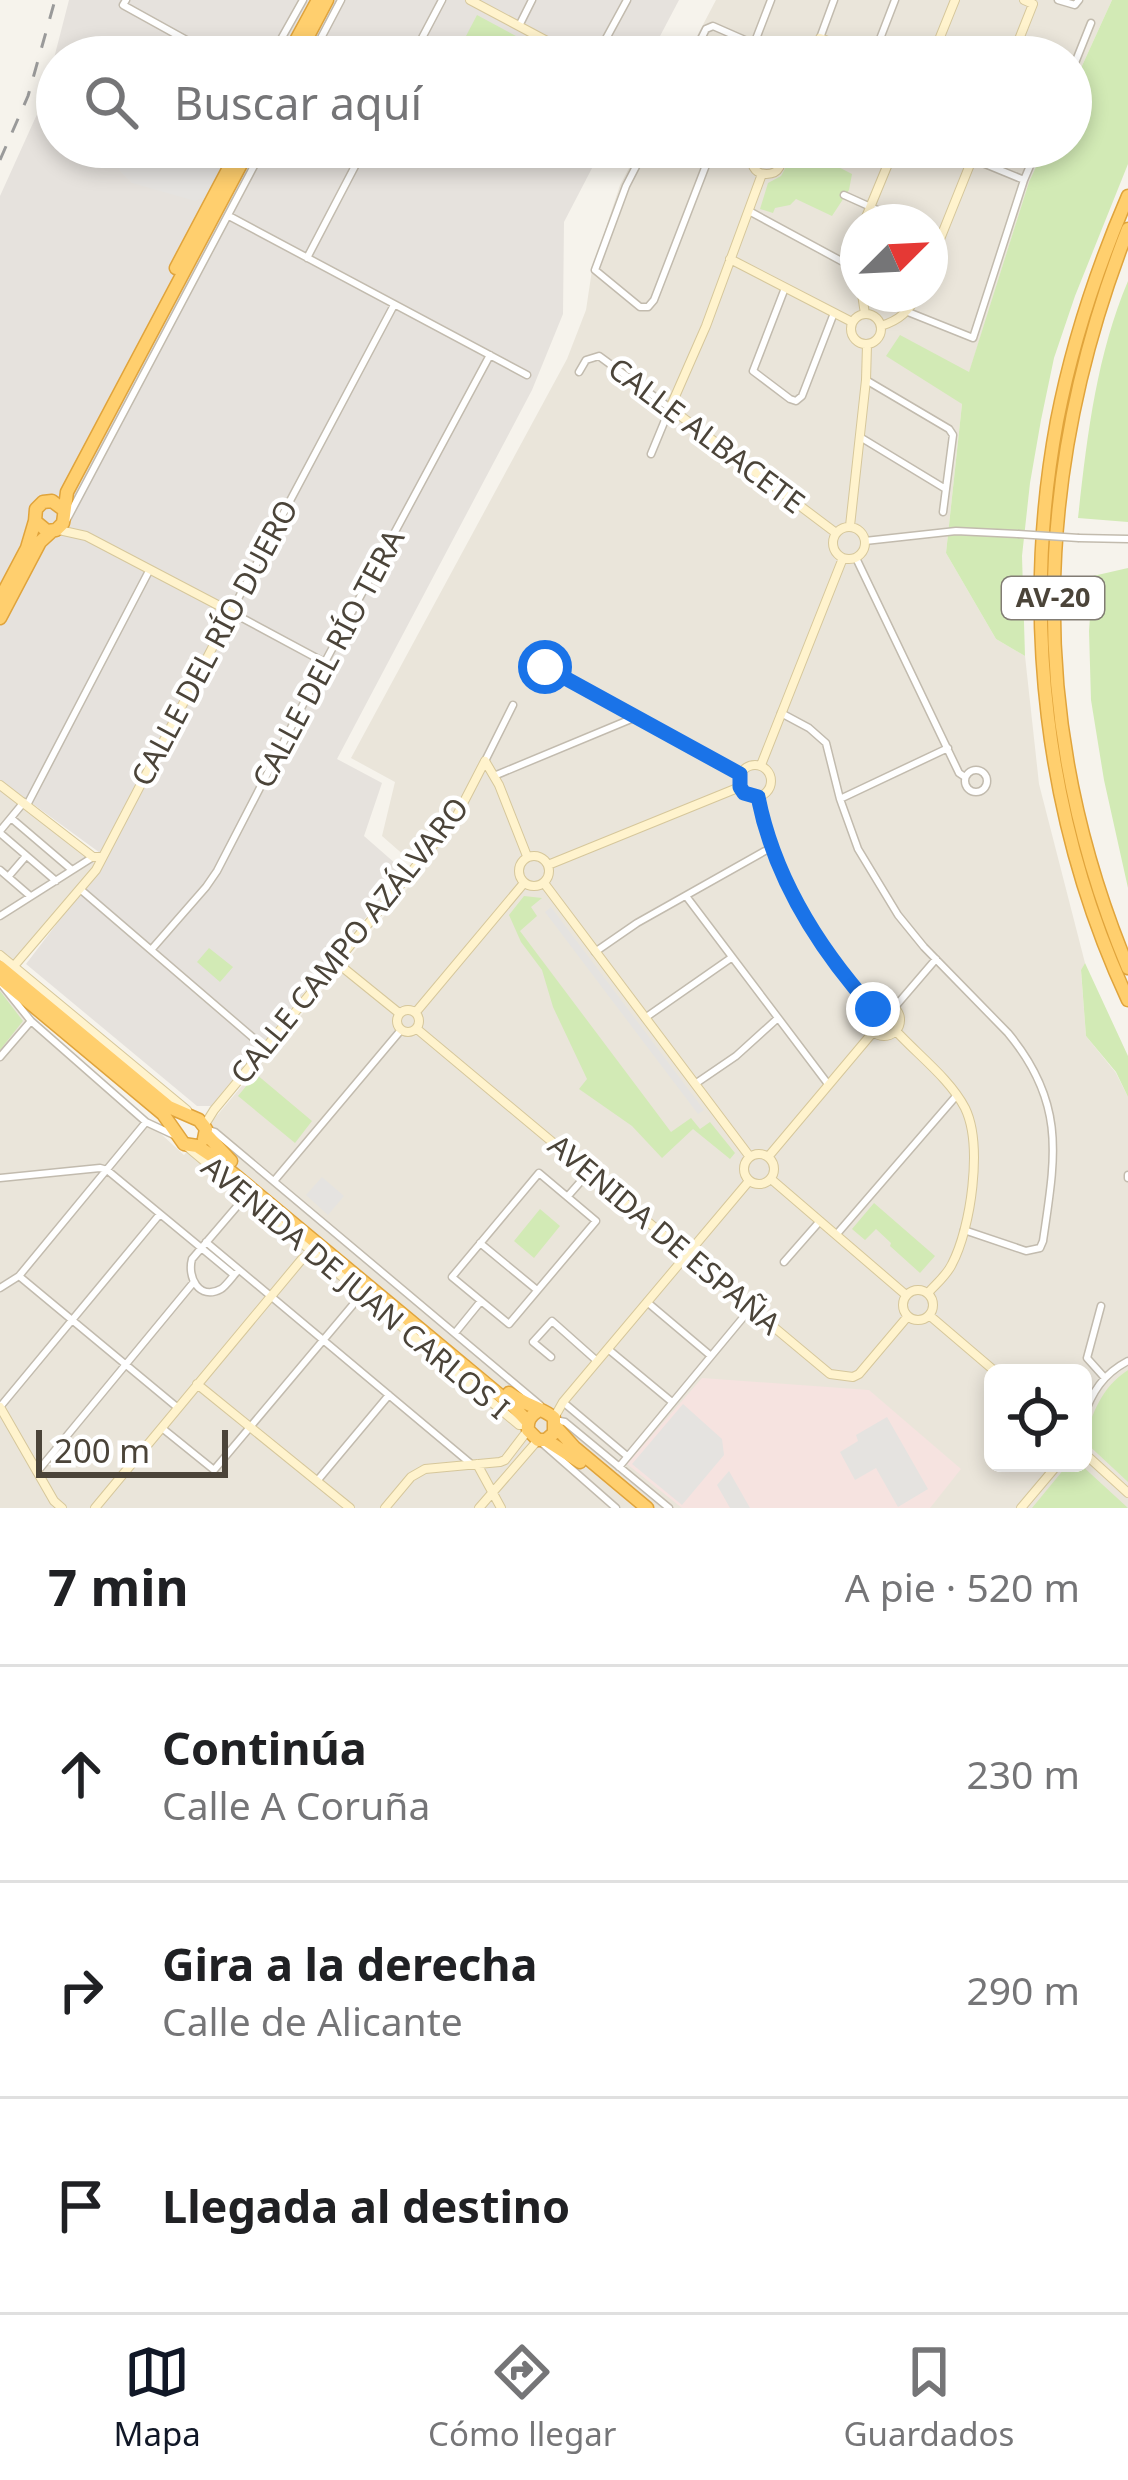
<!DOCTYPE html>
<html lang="es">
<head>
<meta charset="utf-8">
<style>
  body { margin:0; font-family:"Noto Sans",sans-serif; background:#f6f6f6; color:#202124 }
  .controls { position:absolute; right:36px; bottom:36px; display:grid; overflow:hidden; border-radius:18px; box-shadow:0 6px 18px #0003 }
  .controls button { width:108px; height:108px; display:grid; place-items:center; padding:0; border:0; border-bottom:3px solid #e0e0e0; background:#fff; color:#202124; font:60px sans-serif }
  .compass { position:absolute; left:840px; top:204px; width:108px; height:108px; border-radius:50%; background:#fff; box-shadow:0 6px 18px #0003; rotate:66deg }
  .scale { position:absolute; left:36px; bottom:30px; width:192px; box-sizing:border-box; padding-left:12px; border:6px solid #4b4439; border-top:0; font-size:33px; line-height:42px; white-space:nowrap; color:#4b4439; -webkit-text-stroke:9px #fff; paint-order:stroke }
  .stop { position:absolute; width:36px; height:36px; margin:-27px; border:9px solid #1a73e8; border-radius:50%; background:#fff }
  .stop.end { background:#1a73e8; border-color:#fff; box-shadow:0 3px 12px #0008 }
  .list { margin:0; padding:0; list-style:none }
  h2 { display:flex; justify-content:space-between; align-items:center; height:156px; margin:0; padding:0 48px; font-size:51px }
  h2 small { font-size:39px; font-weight:400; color:#757577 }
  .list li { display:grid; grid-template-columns:78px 1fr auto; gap:36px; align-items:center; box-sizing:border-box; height:216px; padding:0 48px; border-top:3px solid #e0e0e0 }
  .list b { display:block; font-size:45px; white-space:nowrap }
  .list p { margin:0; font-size:39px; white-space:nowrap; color:#757577 }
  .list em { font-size:39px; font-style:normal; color:#757577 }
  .icon { flex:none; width:66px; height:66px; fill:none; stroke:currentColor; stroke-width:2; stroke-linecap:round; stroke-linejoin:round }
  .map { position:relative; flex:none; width:1128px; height:1508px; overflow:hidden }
  .search { position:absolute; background:#fff; box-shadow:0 6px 18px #0003; left:36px; right:36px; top:36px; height:132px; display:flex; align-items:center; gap:30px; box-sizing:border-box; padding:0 42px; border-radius:66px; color:#757577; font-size:45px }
  .sheet { height:804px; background:#fff }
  nav { display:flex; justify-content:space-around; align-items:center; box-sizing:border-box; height:168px; border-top:3px solid #e0e0e0; background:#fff; font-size:33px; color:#757577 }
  nav a { display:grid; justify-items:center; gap:6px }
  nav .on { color:#111827 }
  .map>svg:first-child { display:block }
  .residential { fill:#eae5da; fill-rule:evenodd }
  .industrial { fill:#e6e2dd }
  .medical { fill:#f6e3e0 }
  .green { fill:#d2eab5 }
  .parking { fill:#e5e3e0 }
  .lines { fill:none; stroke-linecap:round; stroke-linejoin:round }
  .street-casing { stroke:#c2bbae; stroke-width:9 }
  .secondary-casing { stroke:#d6c79b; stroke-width:10 }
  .highway-casing { stroke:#e0a43c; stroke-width:15 }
  .street { stroke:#fff; stroke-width:6 }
  .secondary { stroke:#fff3cd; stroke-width:8 }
  .highway { stroke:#ffcf6e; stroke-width:12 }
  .rail { stroke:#9a9a9a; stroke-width:3; stroke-dasharray:15 15; stroke-linecap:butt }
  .street-bridge-casing { stroke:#c2bbae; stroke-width:9; stroke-linecap:butt }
  .street-bridge { stroke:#fff; stroke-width:6 }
  .route { stroke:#1a73e8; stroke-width:15 }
  .labels { text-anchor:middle; stroke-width:9; stroke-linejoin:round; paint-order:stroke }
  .shield { fill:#fff; stroke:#817c74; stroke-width:3 }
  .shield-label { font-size:27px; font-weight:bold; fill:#4b4439 }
  .street-label { font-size:30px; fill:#4b4439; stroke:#fff }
</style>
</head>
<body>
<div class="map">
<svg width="1128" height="1508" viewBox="0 0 1128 1508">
  <rect width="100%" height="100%" fill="#f6f3ec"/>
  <path class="residential" d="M716 0H1112L1071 90V57H686Z
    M640 147H1045L1029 183 969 373 900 336 962 404 946 553 996 639 1025 656 1039 784 1085 963 1081 971 1086 1036 1116 1073 1128 1097V1508H0V789L100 860 7 978 32 1016 184 1155 422 871 382 836 395 782 351 758 567 359 586 310 592 270 620 185ZM858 222H930V294H858ZM993 1373H1083V1463H993Z"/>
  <path class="industrial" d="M69 0H679L649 57H57V147H603L564 222 563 314 532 390 337 759 382 783 364 836 404 871 211 1106H197L26 964 107 858 0 780V196L43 101Z"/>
  <path class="medical" d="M702 1378 869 1390 961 1469 930 1508H682L627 1464Z"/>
  <path class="green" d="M1112 0H1128V164L1075 296 1054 358 1041 420 1030 483 1022 556 1025 656 996 639 946 553 962 404 886 356 900 335 969 372 1029 182 1045 147H1071V90Z
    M477 15 555 57H455Z
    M780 147H815L819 157 852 174 849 190 832 216 796 199 790 205 775 208 773 213 760 209 768 183 781 176 787 165Z
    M1128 281V522L1078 518C1087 437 1096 357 1128 281Z
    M1128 568V888L1104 780 1091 700 1089 631 1093 576Z
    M524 896 542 898 531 907 537 916 520 931 671 1132 691 1118 700 1129 710 1122 735 1153 730 1159 693 1129 662 1158 632 1126 579 1089 587 1079 553 1007 542 970 521 942 509 915Z
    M209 948 233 967 220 982 197 962Z
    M1085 963 1128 1056V1097L1116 1072 1086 1036 1081 970Z
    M0 991 23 1021 0 1050Z
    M256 1074 312 1121 295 1143 238 1096Z
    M874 1203 935 1256 920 1273 890 1246 891 1243 876 1229 865 1240 852 1229Z
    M540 1209 560 1226 534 1258 514 1241Z
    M1128 1370V1482L1084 1441C1093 1412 1101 1388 1128 1370Z
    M1069 1463H1079L1128 1508H1032Z"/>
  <path class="parking" d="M121 147H233L206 197 195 201 132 183 119 170 118 155Z
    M551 907 704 1110 698 1114 545 912Z
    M322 1177 344 1196 328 1215 306 1195Z
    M683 1404 722 1439 724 1455 682 1505 632 1464Z
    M887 1417 928 1489 898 1507 876 1468 855 1480 840 1452 858 1441 856 1435Z
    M729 1471 750 1508H730L717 1485Z"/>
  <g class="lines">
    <defs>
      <path id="street" d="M126 0 123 5 217 57
        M1058 0 1075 5 1079 0
        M519 26 532 0
        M820 38 834 0
        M271 57 303 0
        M311 57 341 0
        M412 57 442 0
        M596 57 627 0
        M692 57 706 29 713 26 754 44
        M749 57 771 0
        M873 57 895 0
        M1071 73 1091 23
        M646 147 626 186 595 270 640 307H648L654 300 713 147
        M973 159 1024 180
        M844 195 904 222
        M749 211 845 263 858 264
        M229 216 527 375
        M307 258 365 147
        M785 288 753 371 790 399 796 401 802 396 834 313
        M908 312 973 338 1024 180 1038 147
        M579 372 586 360 599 356 670 408 651 454
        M866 380 949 429 953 435 943 512
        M860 437 944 488
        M66 521 264 147
        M1079 538 1128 539
        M865 541 956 531 1018 534
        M856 558 959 773 965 777
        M324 662 231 612 394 305
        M545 667 740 774
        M781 713 809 728 826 743 840 799 858 849 898 915 924 947 1008 1033C1067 1104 1055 1158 1043 1241L1040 1248 1026 1251 964 1230
        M485 761 513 705
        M965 781a11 11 0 1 1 22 0a11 11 0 1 1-22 0Z
        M494 776 636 717
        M840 799 948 748
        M27 805 149 571
        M11 818 72 870
        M0 831 24 802
        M0 833 56 881
        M0 870 29 895
        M8 877 26 856
        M80 889 265 1048
        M686 896 828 1084
        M0 916 93 857
        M151 950 206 887 217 871 325 662 490 355
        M595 952 637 923 772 847
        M2 985 31 1021 146 1122 176 1136
        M894 1008 936 959
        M645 1018 731 958
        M0 1057 31 1021
        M695 1084 736 1056 778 1018
        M206 1129 215 1132 540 1405
        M539 1173 596 1221 509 1324 452 1277Z
        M1128 1175V1178
        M0 1178 100 1168 107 1170 234 1275
        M274 1181 401 1030
        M568 1196 589 1172
        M836 1235 957 1095
        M206 1242 470 1463
        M480 1243 537 1290
        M784 1262 820 1221
        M236 1273C233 1276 225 1287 221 1289 199 1301 187 1277 192 1259L239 1204 242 1194
        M19 1276 178 1408
        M0 1288 19 1276 146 1122
        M647 1302 711 1356
        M1101 1306 1087 1358 1104 1377
        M455 1333 481 1301
        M608 1349 672 1402
        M551 1357 533 1342 552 1321 597 1361
        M563 1402 627 1456
        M0 1407 160 1214
        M1083 1418C1092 1392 1103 1374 1128 1361
        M555 1420 565 1422 669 1508
        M162 1428 214 1470 362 1294
        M542 1443 616 1508
        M619 1467 751 1308
        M37 1472 193 1283
        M317 1481 389 1395"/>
      <path id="secondary" d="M470 0 577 57
        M812 57 820 38 867 57
        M932 57 955 0
        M1012 57 1033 4 1024 0
        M758 147C733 183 800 183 775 147
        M762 174 706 326 670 408 836 533
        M864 222 895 147
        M730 259 852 322
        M930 264 977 147
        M862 294 865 314
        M851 329a15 15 0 1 1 30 0a15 15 0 1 1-30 0Z
        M881 326C900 320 909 311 918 294
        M850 526 866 380 867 345
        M833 543a16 16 0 1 1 32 0a16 16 0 1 1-32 0Z
        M485 761 499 785 527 856
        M739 781a16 16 0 1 1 32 0a16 16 0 1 1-32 0Z
        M761 765 843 558
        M0 785 93 857H102
        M758 797C773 877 820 949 873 1009
        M519 871a15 15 0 1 1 30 0a15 15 0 1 1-30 0Z
        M548 865 740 787
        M544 883 750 1157
        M0 955 187 1110
        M336 962 399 1013
        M14 966 96 870 231 612 86 536 59 530
        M868 1020a16 16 0 1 1 32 0a16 16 0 1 1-32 0Z
        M397 1021a11 11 0 1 1 22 0a11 11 0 1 1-22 0Z
        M416 1012 524 883
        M417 1029 830 1374 853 1377 859 1374 908 1316
        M896 1031C918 1055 950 1079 965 1108 983 1145 971 1228 952 1264 947 1275 936 1284 928 1293
        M204 1126 214 1110 455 819 485 761
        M185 1145 519 1425H527
        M744 1169a15 15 0 1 1 30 0a15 15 0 1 1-30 0Z
        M768 1157 874 1031
        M771 1179 906 1295
        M903 1305a15 15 0 1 1 30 0a15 15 0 1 1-30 0Z
        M929 1315 997 1373
        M197 1384 350 1508
        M0 1407 54 1501 62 1508
        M554 1418 563 1402 749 1181
        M1083 1452 1128 1493
        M477 1464 501 1508
        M95 1508 302 1259 312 1252
        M385 1508 411 1477 425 1469 500 1462 505 1460 528 1430
        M479 1508 538 1440
        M1021 1508 1059 1463"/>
      <path id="highway" d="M287 57 318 0
        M297 57 327 0
        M1128 196C1097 268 1072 344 1057 421 1021 615 1045 822 1128 1000
        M1128 229C1032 474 1026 723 1128 968
        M176 268 240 147
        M64 510 52 501 43 502 36 509 35 521 47 531 56 530 63 523 67 492 250 147
        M0 599 27 548 35 521
        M0 618 40 542 52 531
        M0 967 169 1107 199 1120 206 1129 204 1139
        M0 978 163 1114 184 1144 197 1146 212 1156 514 1407 528 1422
        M206 1134 231 1161
        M509 1393C524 1405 545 1409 554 1418V1433L546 1440H538L528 1430C527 1421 530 1416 538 1411
        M556 1427 574 1447 647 1508
        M546 1440 580 1462"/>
    </defs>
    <use href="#street" class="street-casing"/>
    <use href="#secondary" class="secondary-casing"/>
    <use href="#highway" class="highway-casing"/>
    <use href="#street" class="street"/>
    <use href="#secondary" class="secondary"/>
    <use href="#highway" class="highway"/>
    <path class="rail" d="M0 160 28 96 55 0"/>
    <defs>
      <path id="street-bridge" d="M1018 534 1079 538"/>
    </defs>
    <use href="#street-bridge" class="street-bridge-casing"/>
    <use href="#street-bridge" class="street-bridge"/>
  </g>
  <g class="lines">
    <path class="route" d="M545 667 740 774V787L744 793 758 797C774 877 819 949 873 1009"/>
  </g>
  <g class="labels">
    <rect class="shield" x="1002" y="577" width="102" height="42" rx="9"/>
    <g class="shield-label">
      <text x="1053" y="607">AV-20</text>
    </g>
    <g class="street-label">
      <text transform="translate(706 436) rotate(37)" y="10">CALLE ALBACETE</text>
      <text transform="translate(215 643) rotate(-62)" y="10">CALLE DEL RÍO DUERO</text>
      <text transform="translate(329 659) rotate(-62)" y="10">CALLE DEL RÍO TERA</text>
      <text transform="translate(350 941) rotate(-51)" y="10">CALLE CAMPO AZÁLVARO</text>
      <text transform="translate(664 1235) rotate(40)" y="10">AVENIDA DE ESPAÑA</text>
      <text transform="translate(355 1288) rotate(40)" y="10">AVENIDA DE JUAN CARLOS I</text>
    </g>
  </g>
</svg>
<div class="controls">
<button><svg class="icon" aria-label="locate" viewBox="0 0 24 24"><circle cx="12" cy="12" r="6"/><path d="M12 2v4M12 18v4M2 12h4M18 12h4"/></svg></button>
</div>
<svg class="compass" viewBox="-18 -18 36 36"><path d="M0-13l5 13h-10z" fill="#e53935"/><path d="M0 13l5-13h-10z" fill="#757577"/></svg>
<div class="scale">200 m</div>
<div class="stop" style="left:545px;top:667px"></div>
<div class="stop end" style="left:873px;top:1009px"></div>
<div class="search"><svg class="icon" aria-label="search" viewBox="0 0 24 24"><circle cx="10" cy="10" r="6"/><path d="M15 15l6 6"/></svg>Buscar aquí</div>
</div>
<section class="sheet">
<h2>7 min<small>A pie · 520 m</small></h2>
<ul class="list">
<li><svg class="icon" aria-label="ahead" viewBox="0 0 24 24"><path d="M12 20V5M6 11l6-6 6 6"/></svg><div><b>Continúa</b><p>Calle A Coruña</p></div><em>230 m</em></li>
<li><svg class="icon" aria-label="right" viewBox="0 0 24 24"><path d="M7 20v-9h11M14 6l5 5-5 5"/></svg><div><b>Gira a la derecha</b><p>Calle de Alicante</p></div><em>290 m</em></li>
<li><svg class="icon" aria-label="arrive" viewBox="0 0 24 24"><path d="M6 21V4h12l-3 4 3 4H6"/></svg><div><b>Llegada al destino</b></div></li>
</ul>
</section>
<nav>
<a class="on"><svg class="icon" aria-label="map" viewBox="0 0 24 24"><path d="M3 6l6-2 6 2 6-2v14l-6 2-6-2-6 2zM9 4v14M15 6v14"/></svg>Mapa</a>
<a><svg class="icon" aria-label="directions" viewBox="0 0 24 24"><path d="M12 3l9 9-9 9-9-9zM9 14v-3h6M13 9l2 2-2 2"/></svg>Cómo llegar</a>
<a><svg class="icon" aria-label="saved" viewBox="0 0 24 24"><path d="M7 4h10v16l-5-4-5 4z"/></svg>Guardados</a>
</nav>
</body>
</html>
